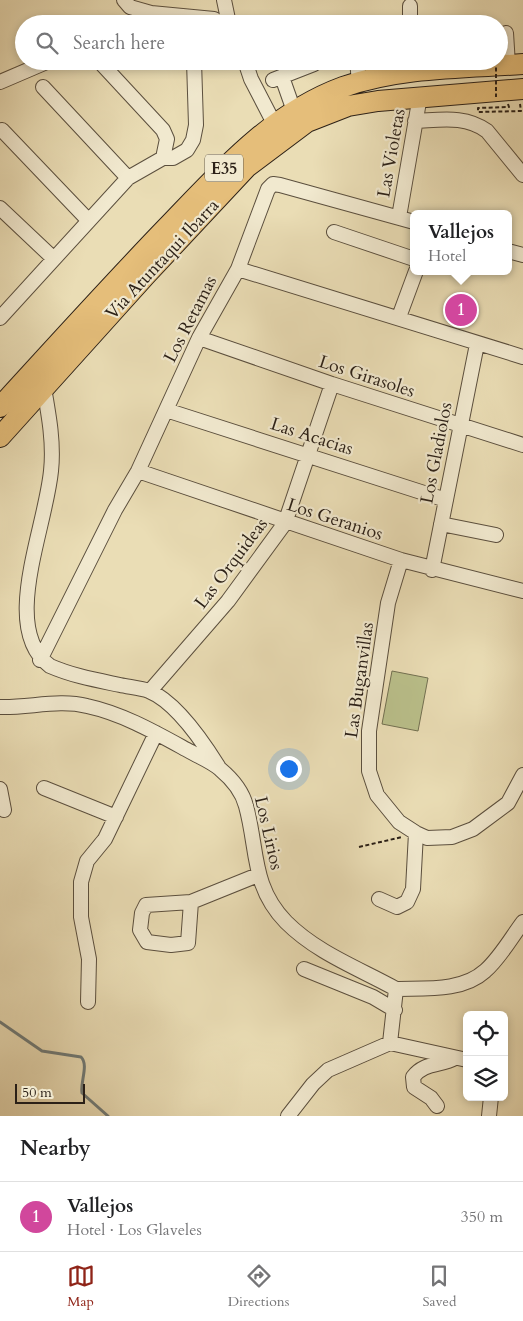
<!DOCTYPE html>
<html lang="en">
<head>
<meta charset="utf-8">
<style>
  body { margin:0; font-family:Cardo,serif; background:#f2f2f2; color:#202124 }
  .controls { position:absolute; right:15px; bottom:15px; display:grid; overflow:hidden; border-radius:8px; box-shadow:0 2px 8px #0003 }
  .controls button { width:45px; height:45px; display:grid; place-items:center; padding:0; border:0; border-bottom:1px solid #e0e0e0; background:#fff; color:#202124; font:25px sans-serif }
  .scale { position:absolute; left:15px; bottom:12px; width:70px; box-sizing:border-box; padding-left:5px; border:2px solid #2b2017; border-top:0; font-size:14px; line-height:18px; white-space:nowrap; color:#2b2017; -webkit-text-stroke:4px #f1e9cf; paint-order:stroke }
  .you { position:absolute; left:288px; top:768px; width:18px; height:18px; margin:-12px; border:4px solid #fff; border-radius:50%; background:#1a73e8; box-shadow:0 0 0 8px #1a73e833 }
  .badge { display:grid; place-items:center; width:32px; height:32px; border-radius:50%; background:#8f2418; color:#fff; font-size:16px; font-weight:700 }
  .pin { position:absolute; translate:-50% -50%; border:2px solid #fff; box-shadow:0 1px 5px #0006 }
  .popup { position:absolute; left:410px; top:210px; width:102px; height:65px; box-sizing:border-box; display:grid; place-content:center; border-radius:8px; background:#fff; filter:drop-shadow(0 1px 4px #0005); font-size:16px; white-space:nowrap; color:#757577 }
  .popup b { font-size:19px; color:#202124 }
  .popup::after { content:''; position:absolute; left:50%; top:100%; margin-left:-10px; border:10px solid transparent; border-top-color:#fff }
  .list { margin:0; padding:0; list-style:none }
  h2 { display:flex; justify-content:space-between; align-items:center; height:65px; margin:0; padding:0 20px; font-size:21px }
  h2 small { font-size:16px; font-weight:400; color:#757577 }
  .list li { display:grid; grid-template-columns:32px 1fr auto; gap:15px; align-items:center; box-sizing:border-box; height:70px; padding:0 20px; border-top:1px solid #e0e0e0 }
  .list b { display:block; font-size:19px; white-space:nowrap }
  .list p { margin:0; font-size:16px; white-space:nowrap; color:#757577 }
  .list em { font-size:16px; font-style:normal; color:#757577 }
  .icon { flex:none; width:28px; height:28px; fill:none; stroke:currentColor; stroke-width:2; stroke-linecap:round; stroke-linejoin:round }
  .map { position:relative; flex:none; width:523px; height:1116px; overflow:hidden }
  .search { position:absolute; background:#fff; box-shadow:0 2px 8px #0003; left:15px; right:15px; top:15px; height:55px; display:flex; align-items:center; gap:12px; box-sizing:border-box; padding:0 18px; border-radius:28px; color:#757577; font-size:19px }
  .sheet { height:135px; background:#fff }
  nav { display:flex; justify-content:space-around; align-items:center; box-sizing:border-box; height:70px; border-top:1px solid #e0e0e0; background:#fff; font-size:14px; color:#757577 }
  nav a { display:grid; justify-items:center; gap:2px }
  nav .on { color:#8f2418 }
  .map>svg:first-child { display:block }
  .green { fill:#bac08b; stroke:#727051 }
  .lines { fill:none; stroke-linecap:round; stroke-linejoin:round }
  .stream { stroke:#707b78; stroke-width:3 }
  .minor-casing { stroke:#5b4f3e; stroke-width:16 }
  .highway-casing { stroke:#2b2017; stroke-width:22 }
  .path { stroke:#2b2017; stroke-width:2; stroke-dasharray:4 2.5; stroke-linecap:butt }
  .minor { stroke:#f1e9cf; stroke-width:14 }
  .highway { stroke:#e5be7a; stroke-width:20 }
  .path-bridge { stroke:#2b2017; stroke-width:2; stroke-dasharray:4 2.5; stroke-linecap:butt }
  .labels { text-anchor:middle; stroke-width:4.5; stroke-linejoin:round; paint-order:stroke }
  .shield { fill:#f1e9cf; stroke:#665c4e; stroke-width:1 }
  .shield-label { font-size:16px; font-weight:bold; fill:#2b2017 }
  .street-label { font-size:18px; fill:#2b2017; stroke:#f1e9cf }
</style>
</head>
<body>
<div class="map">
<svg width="523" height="1116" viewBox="0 0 523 1116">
  <rect width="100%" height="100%" fill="#eaddb5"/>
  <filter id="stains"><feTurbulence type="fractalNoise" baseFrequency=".004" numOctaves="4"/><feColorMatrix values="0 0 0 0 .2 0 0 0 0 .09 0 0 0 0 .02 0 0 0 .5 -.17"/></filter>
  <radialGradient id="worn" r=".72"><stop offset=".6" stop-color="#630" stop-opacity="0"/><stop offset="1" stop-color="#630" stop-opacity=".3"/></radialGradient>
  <path class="green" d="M392 671 428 678 418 731 382 724Z"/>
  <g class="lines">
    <path class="stream" d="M0 1022 42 1051 81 1057C89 1065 80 1082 82 1093L108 1116"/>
    <defs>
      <path id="minor" d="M124 0 130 7 151 13
        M224 0 229 24
        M410 6V24
        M131 24 151 13 214 19 221 24
        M506 33 508 65
        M99 61 163 130 167 139 163 158
        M245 61 251 79 279 133
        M357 61 359 82
        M282 77 294 111
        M273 80 314 64
        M0 82 49 61
        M43 87 128 178
        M415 121C441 120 465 115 487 131L523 175
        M2 130 88 220
        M0 208 53 258
        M399 217 420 96
        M334 232 414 259
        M508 251 523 255
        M238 269 523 357
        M399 317 416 271
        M0 318 128 178 163 158H173L187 150 193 140 196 125 194 61
        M199 338 332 384 523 445
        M44 388C49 416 54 444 51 471 45 531 0 629 50 666 73 676 96 680 120 685 129 687 141 688 149 691 176 702 203 742 218 766
        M166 410 446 500
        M138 471 401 560 523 591
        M441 524 496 535
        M401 560 388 603 369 731V771L377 795 399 822 416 833 427 838 452 837 473 829 508 803 523 775
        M432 570 477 344
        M40 660 115 510 138 471 199 338 238 269 268 189 273 184 280 185 414 222
        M150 691 228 601 285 523 332 384
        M0 707C29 708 59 699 87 706 124 714 158 734 191 752 200 757 212 762 220 769 232 779 242 790 246 806 258 849 251 886 286 922 317 953 358 968 396 989
        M44 788 116 817
        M0 789 4 810
        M379 899 397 907 407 902 413 889 416 833
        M191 902 188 943 171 945 147 942 140 930 142 913 146 905 191 902 258 875
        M304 969 373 997 395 1010
        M88 1002 89 959 81 917V882L87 861 105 839 156 733
        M390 1043 467 1060
        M437 1106 431 1098 414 1087 413 1077C424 1062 441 1066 455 1058
        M288 1116 313 1084 328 1070 390 1043 396 989C424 988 462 992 485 971 500 958 511 938 523 922
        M489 1116 491 1097"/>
      <path id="highway" d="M0 407C55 347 110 286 167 227 220 172 270 114 343 87 400 67 463 68 523 64
        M0 437 146 275 247 167 307 122 348 106 378 101 523 89"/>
    </defs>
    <use href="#minor" class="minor-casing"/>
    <use href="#highway" class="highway-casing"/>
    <path class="path" d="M508 104 509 107 478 108V112L521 111 520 104
      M359 847 402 837"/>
    <use href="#minor" class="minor"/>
    <use href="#highway" class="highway"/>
    <path class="path-bridge" d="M496 61V97"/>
  </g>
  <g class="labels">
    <rect class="shield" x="205" y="154.5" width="38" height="27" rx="4"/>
    <g class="shield-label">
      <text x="224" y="174">E35</text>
    </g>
    <g class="street-label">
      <text transform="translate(391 153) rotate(-80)" y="6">Las Violetas</text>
      <text transform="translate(162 259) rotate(-47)" y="6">Via Atuntaqui Ibarra</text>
      <text transform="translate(190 319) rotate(-63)" y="6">Los Retamas</text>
      <text transform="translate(367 376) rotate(18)" y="6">Los Girasoles</text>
      <text transform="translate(312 436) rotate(18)" y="6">Las Acacias</text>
      <text transform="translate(436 453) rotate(-79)" y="6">Los Gladiolos</text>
      <text transform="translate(335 519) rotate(18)" y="6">Los Geranios</text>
      <text transform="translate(231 563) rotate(-53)" y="6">Las Orquideas</text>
      <text transform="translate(359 680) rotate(-82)" y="6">Las Buganvillas</text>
      <text transform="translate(269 833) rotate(77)" y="6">Los Lirios</text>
    </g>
  </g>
  <rect width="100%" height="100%" filter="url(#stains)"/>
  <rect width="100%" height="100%" fill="url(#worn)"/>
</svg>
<div class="controls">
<button><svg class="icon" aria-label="locate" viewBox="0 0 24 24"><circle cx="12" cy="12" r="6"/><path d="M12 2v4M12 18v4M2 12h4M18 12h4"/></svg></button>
<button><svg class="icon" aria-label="layers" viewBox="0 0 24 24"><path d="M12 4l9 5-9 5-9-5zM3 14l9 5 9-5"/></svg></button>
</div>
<div class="scale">50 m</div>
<div class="you"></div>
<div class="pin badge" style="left:461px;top:310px;background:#d1479c">1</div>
<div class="popup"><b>Vallejos</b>Hotel</div>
<div class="search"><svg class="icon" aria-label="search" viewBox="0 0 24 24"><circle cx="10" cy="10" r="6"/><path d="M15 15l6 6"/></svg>Search here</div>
</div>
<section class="sheet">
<h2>Nearby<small></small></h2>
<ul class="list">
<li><span class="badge" style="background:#d1479c">1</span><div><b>Vallejos</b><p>Hotel · Los Glaveles</p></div><em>350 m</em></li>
</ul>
</section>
<nav>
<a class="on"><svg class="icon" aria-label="map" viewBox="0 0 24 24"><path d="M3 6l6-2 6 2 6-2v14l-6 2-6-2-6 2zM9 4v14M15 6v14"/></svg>Map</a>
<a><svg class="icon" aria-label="directions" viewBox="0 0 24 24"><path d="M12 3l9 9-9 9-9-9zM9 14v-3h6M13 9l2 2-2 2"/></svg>Directions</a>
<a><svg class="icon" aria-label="saved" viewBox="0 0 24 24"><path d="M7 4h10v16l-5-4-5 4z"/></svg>Saved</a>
</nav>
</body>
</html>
